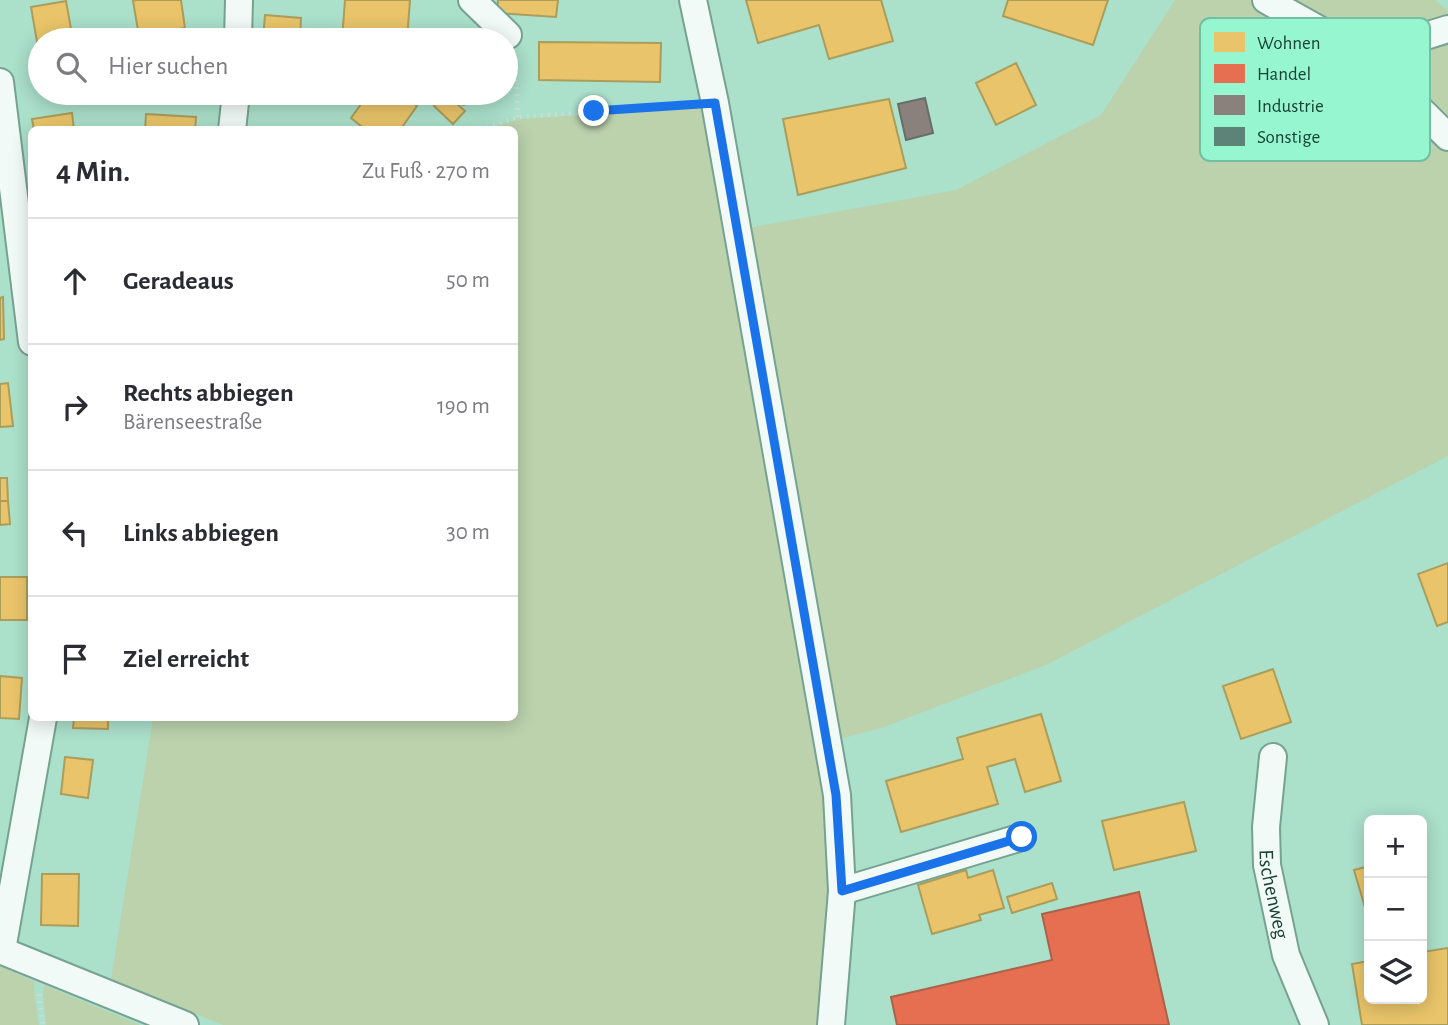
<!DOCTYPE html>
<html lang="de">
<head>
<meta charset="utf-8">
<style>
  body { margin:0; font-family:"Alegreya Sans",sans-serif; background:#f2f2f3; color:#2b2b33 }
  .controls { position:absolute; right:21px; bottom:21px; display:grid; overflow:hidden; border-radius:10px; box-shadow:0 4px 18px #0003 }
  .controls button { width:63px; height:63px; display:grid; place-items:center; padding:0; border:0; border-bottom:2px solid #e1e1e2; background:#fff; color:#2b2b33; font:35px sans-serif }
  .stop { position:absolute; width:21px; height:21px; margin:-16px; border:5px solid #1a73e8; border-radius:50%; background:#fff }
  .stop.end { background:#1a73e8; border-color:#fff; box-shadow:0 2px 7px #0008 }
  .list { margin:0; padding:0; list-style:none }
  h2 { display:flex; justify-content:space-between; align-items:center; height:91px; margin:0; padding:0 28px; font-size:30px }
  h2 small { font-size:23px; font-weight:400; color:#7c7c81 }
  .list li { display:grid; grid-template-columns:46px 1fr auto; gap:21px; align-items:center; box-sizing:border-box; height:126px; padding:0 28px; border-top:2px solid #e1e1e2 }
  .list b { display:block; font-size:26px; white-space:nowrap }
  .list p { margin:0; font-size:23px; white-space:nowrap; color:#7c7c81 }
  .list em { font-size:23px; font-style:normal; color:#7c7c81 }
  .icon { flex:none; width:38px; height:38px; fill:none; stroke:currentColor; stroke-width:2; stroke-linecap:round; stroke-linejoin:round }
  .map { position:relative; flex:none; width:1448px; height:1025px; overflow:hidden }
  .search { position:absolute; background:#fff; box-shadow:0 4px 18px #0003; left:28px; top:28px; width:490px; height:77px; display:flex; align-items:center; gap:18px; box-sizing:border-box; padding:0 24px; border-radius:38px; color:#7c7c81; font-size:26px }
  .panel { position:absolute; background:#fff; box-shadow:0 4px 18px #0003; left:28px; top:126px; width:490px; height:595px; border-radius:10px }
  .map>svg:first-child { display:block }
  .green { fill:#bbd2ad }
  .homes { fill:#e9c46a; stroke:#ab9d5a; stroke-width:2 }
  .shops { fill:#e76f51; stroke:#aa6248; stroke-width:2 }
  .industry { fill:#8a817c; stroke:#686e66; stroke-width:2 }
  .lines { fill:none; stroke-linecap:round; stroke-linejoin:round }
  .minor-casing { stroke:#76a292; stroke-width:30 }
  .path { stroke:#caddd5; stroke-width:4.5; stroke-dasharray:2 5; stroke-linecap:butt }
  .minor { stroke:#f2faf7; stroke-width:26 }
  .route { stroke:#1a73e8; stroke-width:9 }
  .labels { text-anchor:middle; stroke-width:7; stroke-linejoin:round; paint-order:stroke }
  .street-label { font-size:21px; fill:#1a4334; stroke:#95f6d0 }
  .key { fill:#95f6d0; stroke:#70c0a1; stroke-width:2 }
  .key-label { font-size:19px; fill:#1a4334 }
</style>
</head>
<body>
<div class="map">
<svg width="1448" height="1025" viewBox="0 0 1448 1025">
  <rect width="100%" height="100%" fill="#abe0cb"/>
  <path class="green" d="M1175 0H1253L1361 61 1448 145V456L1046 665 881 728 836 740 742 229 956 190 1101 115Z
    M1283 0H1435L1448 11V24L1368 47Z
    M1448 33V132L1375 57Z
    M708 107 819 743 832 891 824 1025H223L111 979 153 718H514V130L488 129 518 119Z
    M0 966 35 982 34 991 39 1025H0Z
    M44 985 140 1025H46L43 994Z"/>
  <path class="homes" d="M137 0H181L185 28 139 36 133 1Z
    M345 0H410L407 40H342Z
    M498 0H558L556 17 497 13Z
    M746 0H881L893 41 829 59 819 25 758 43Z
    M1008 0H1108L1093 45 1003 16Z
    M66 1 73 40H40V59L31 7Z
    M265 15 301 18 300 40H263Z
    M185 28 187 40H140L139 36Z
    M539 42 661 43 660 82 539 80Z
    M1016 63 1036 105 996 125 976 83Z
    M369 93H400L417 106 400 130H366L351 118Z
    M459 93H496L497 95 463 105Z
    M446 94 465 111 453 124 434 106Z
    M889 99 906 168 798 195 783 119Z
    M72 113 74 130H34L32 119Z
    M146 114 196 117 195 130H145Z
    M3 297 4 339 0 340V298Z
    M8 383 13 426 0 427V384Z
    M0 478H7L8 501H0Z
    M0 501H8L10 524 0 525Z
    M1448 563V622L1437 626 1418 574Z
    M0 577H27V620H0Z
    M1273 669 1291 722 1241 739 1223 686Z
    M0 676 22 678 19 719 0 718Z
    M1041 714 1061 781 1025 792 1015 759 987 767 998 804 901 832 886 781 963 759 957 738Z
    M74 718H108V729L73 728Z
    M65 757 93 760 88 798 61 794Z
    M1184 802 1196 851 1114 870 1102 821Z
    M1369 866V921L1354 870Z
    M966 870 968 878 993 870 1004 908 979 915 981 920 932 934 918 885Z
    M42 874H79L78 926 41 925Z
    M1052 883 1057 899 1012 913 1007 897Z
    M1448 948V1025H1362L1352 964 1369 961V999H1422V952Z"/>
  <path class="shops" d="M1139 892 1169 1025H897L891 997 1052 960 1042 914Z"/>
  <path class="industry" d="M925 98 933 133 906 140 898 104Z"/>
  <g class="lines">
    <defs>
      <g id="minor">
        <path d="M472 0 508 35"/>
        <path d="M693 0 715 103 837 795 842 891 831 1025"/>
        <path d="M1266 0 1365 55 1448 137"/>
        <path d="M238 40 239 0"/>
        <path d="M1365 55 1448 29"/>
        <path d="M0 82 32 342"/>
        <path d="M232 130 236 93"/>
        <path id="s1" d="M1273 757 1266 827 1267 865 1286 955 1315 1025"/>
        <path d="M842 891 1022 837"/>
        <path d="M0 950 185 1025"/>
        <path d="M2 950 43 718"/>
      </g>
    </defs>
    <use href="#minor" class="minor-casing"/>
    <path class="path" d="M515 59 518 117
      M480 130 518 117 690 105
      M39 994 43 1025"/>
    <use href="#minor" class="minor"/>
  </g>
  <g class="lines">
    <path class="route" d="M594 111 715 103 836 795 842 891 1022 837"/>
  </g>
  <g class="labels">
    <g class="street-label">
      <text dy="7" stroke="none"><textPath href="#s1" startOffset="138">Eschenweg</textPath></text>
    </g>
  </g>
  <rect x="1200" y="18" width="230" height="143" rx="10" class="key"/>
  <rect x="1214" y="32" width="31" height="20" fill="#e9c46a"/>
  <rect x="1214" y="64" width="31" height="19" fill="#e76f51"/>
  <rect x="1214" y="95" width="31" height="20" fill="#8a817c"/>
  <rect x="1214" y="127" width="31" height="19" fill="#5d8378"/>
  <g class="key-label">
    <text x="1257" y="49">Wohnen</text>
    <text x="1257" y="80">Handel</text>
    <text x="1257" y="112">Industrie</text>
    <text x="1257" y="143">Sonstige</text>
  </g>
</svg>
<div class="controls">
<button>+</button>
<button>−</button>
<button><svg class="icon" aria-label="layers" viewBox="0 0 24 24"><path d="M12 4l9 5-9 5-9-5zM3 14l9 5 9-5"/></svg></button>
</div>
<div class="stop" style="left:1022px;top:837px"></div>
<div class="stop end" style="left:594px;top:111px"></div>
<div class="search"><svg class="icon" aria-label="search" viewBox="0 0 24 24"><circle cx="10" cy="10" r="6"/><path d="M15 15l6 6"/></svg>Hier suchen</div>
<section class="panel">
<h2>4 Min.<small>Zu Fuß · 270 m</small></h2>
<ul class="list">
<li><svg class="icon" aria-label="ahead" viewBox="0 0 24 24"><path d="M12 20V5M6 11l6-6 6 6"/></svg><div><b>Geradeaus</b></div><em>50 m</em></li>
<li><svg class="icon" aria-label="right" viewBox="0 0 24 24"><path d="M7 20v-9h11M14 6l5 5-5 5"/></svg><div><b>Rechts abbiegen</b><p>Bärenseestraße</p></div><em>190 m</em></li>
<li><svg class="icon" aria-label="left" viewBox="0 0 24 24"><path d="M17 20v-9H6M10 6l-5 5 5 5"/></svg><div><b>Links abbiegen</b></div><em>30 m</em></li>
<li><svg class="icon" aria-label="arrive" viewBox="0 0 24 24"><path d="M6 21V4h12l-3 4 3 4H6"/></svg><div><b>Ziel erreicht</b></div></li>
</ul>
</section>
</div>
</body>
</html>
